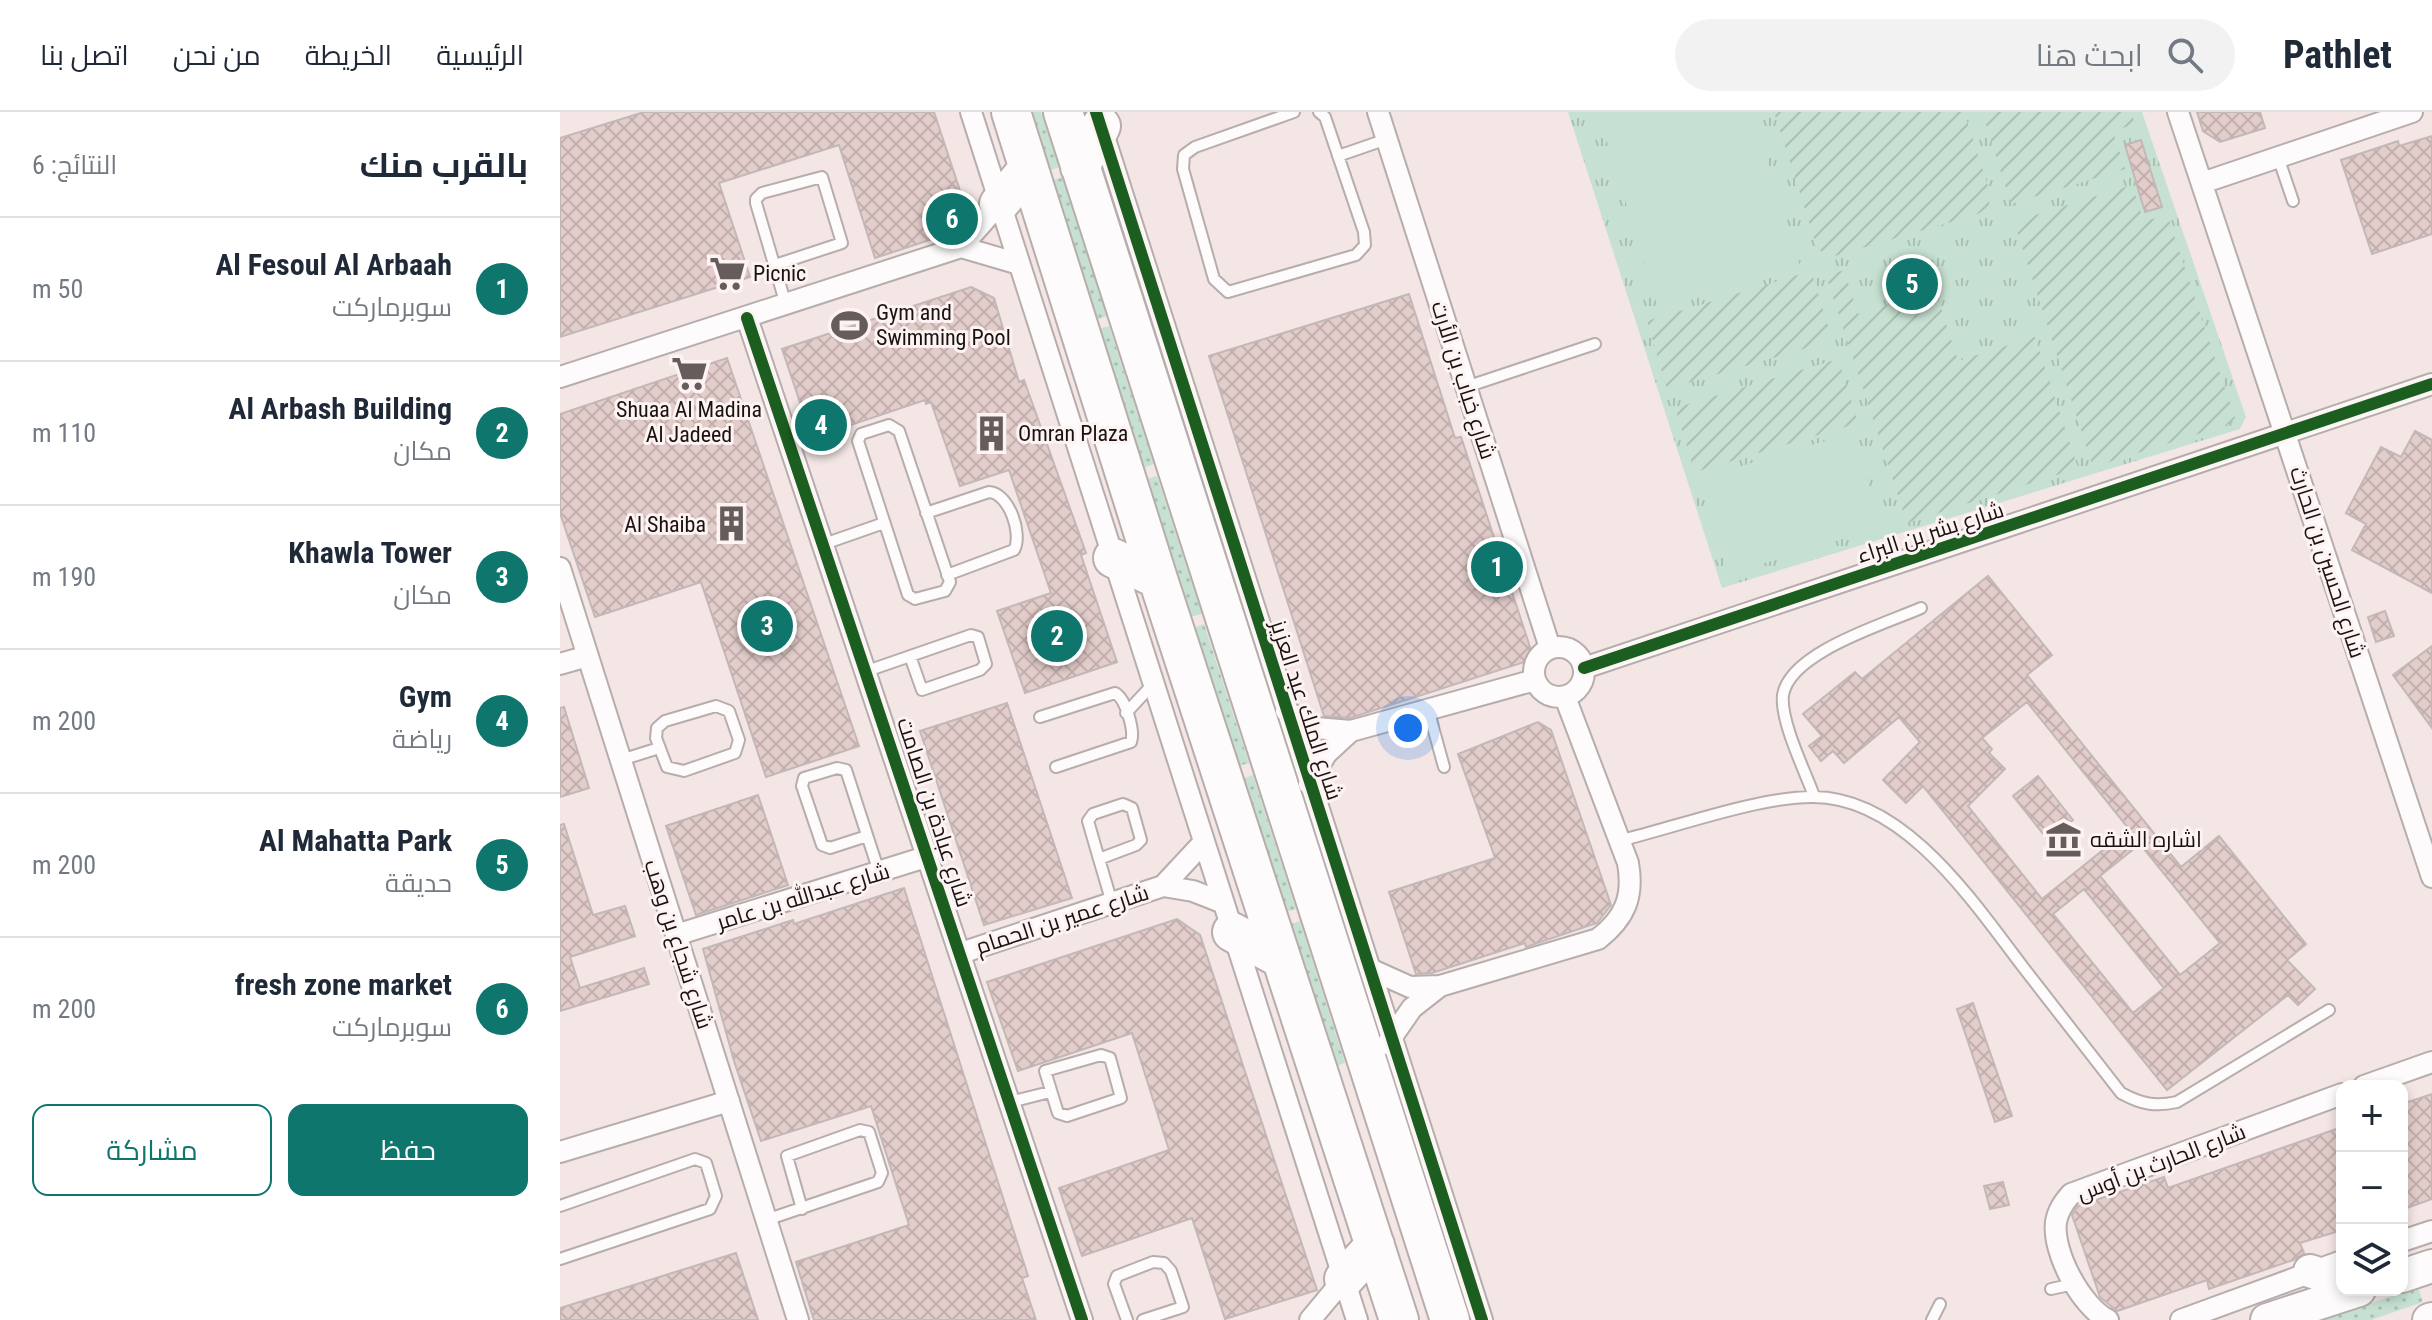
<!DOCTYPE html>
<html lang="ar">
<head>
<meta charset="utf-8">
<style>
  body { margin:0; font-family:"Roboto Condensed",Cairo,sans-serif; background:#f2f2f3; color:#1f2937; direction:rtl }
  .controls { position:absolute; right:24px; bottom:24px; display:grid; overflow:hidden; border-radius:16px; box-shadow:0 4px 12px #0003 }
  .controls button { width:72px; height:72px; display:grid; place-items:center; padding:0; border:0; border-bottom:2px solid #e0e1e3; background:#fff; color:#1f2937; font:40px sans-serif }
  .you { position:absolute; left:848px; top:616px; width:28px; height:28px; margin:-20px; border:6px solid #fff; border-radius:50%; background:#1a73e8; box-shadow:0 0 0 12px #1a73e833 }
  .badge { display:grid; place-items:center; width:52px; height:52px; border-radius:50%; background:#0f766e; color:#fff; font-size:26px; font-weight:700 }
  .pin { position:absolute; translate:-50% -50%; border:4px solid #fff; box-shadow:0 2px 8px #0006 }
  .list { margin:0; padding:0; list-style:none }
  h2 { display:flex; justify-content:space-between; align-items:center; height:104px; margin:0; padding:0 32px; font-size:34px }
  h2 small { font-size:26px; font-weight:400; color:#747a83 }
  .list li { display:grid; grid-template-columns:52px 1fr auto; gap:24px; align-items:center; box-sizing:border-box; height:144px; padding:0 32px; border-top:2px solid #e0e1e3 }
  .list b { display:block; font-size:30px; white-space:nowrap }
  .list p { margin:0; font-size:26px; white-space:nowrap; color:#747a83 }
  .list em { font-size:26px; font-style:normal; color:#747a83 }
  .actions { display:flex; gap:16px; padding:24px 32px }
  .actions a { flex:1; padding:18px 0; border:2px solid #0f766e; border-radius:16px; text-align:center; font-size:28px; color:#0f766e }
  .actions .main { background:#0f766e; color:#fff }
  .icon { flex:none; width:44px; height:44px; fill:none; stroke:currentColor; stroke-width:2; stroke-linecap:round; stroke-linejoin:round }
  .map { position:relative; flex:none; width:1872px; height:1208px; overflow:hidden; direction:ltr }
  header { display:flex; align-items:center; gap:48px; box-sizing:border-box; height:112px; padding:0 40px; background:#fff; border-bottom:2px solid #e0e1e3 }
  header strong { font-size:38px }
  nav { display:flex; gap:44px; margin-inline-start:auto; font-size:28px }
  .search { width:560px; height:72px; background:#f2f2f3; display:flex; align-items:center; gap:20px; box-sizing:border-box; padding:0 28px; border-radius:44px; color:#747a83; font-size:30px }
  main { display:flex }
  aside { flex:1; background:#fff }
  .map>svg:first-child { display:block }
  .grass { fill:url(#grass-dots) }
  .park { fill:url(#park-tufts) }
  .garden { fill:url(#garden-furrows) }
  .pitch { fill:#c6e1d1 }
  .building { fill:url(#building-cross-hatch); stroke:#c2b8b7; stroke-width:2; fill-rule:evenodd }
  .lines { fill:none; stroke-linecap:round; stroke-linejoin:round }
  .lane-casing { stroke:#b7adac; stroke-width:14 }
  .street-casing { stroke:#b7adac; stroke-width:24 }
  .primary-casing { stroke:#b7adac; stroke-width:36 }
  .highway-casing { stroke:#b7adac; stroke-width:42 }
  .lane { stroke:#fdfbfb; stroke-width:10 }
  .street { stroke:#fdfbfb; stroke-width:20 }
  .primary { stroke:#fdfbfb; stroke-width:32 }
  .highway { stroke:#fdfbfb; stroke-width:38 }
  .cycleway-casing { stroke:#fcf3f2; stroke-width:17 }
  .cycleway { stroke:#1b5e20; stroke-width:12 }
  .labels { text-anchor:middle; stroke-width:6; stroke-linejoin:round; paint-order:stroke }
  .poi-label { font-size:22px; fill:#1a1211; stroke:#fcf3f2; text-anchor:start }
  .street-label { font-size:22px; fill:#1a1211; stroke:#fcf3f2 }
</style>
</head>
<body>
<header>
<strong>Pathlet</strong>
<div class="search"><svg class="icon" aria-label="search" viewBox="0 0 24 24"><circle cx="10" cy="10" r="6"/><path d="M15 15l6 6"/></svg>ابحث هنا</div>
<nav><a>الرئيسية</a><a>الخريطة</a><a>من نحن</a><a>اتصل بنا</a></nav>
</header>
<main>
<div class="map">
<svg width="1872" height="1208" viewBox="0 0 1872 1208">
  <defs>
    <pattern id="grass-dots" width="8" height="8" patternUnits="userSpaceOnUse" patternTransform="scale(2)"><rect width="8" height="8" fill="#c6e1d1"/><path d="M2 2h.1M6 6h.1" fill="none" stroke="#aac0b2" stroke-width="1.8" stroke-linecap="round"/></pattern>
    <pattern id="park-tufts" width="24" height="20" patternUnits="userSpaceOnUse" patternTransform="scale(2)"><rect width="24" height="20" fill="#c6e1d1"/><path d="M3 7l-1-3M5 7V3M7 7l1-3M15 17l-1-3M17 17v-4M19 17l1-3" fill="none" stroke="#aac0b2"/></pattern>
    <pattern id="garden-furrows" width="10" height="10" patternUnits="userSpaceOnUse" patternTransform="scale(2)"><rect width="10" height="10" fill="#c6e1d1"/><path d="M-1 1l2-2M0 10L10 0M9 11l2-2" fill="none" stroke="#aac0b2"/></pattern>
    <pattern id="building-cross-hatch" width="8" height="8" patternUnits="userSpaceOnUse" patternTransform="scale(2)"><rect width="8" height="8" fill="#e3cdcb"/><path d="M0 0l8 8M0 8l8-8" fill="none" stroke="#c2afad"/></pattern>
  </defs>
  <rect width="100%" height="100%" fill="#f3e6e5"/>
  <path class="grass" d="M469 0H481L499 55 488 59Z
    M502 65 547 204 536 208 492 69Z
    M549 214 594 352 583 356 538 217Z
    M597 364 642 502 630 505 586 367Z
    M644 512 689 651 678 654 633 516Z
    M693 663 736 797 725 800 682 667Z
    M740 809 785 951 774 955 729 813Z
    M1858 1175 1863 1190 1811 1208H1762Z"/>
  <path class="park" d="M1008 0H1582L1686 305 1680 317 1162 476Z"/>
  <path class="garden" d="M1214 0H1404L1430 80 1429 94 1418 102 1268 146 1257 135Z
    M1422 0H1571L1575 12 1553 19 1565 57 1451 92Z
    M1572 73 1584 110 1607 102 1675 306 1670 312 1533 355 1454 110Z
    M1284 158 1298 202 1375 178 1398 249 1475 225 1518 356 1347 411 1266 164Z
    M1251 159 1270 220 1250 235 1107 277 1087 209Z
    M1278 247 1298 311 1135 360 1115 296Z"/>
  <path class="pitch" d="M1038 0H1192L1240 154 1098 196Z
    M1292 321 1322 415 1168 462 1138 367Z"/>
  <path class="building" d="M84 0H374L407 100 397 119 315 146 279 33 159 71 190 165 0 225V26Z
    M1637 0H1700L1705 16 1660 30 1643 19Z
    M1872 24V122L1812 142 1781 48 1838 29 1839 34Z
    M1581 28 1602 95 1585 100 1565 33Z
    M411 175 434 186 459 270 464 268 526 441 521 443 557 550 465 581 437 499 491 481 449 358 400 374 371 290 366 292 365 288 252 326 222 237Z
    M849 182 895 326 901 325 974 547 790 606 764 604 649 244Z
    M167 246 299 634 206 665 141 470 35 505 0 401V302Z
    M1855 319 1872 328V481L1792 438 1806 412 1786 401 1821 335 1841 345Z
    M1428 464 1492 543 1467 563 1621 755 1659 724 1746 832 1727 848 1755 877 1738 893 1728 883 1607 978 1363 674 1346 691 1323 668 1360 630 1339 605 1284 651 1273 639 1261 649 1249 634 1262 624 1243 602 1295 560 1302 567ZM1467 590 1569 717 1482 787 1408 694 1445 657 1429 641 1432 637 1422 626ZM1580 732 1660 831 1620 863 1540 764ZM1524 777 1604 876 1573 901 1493 802Z
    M1825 499 1834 524 1816 530 1808 505Z
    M1872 534V616L1833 563Z
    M447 591 512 786 424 813 360 619Z
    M4 595 29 676 0 685V596Z
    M978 610 991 618 1051 793 1037 811 966 835 965 831 872 861 856 862 829 780 935 746 898 642Z
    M1478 664 1513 708 1488 728 1453 684Z
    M198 683 228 773 136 803 106 714Z
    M4 712 33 803 65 794 75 824 10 845 20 876 84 856 89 872 0 899V713Z
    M344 776 468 1164 462 1166 476 1208H254L236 1150 349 1113 311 994 201 1029 174 949 143 837 233 808 234 812Z
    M617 807 640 823 757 1178 665 1207 632 1106 522 1144 499 1076 609 1038 572 921 458 959 427 870Z
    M1413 891 1452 1004 1435 1010 1397 897Z
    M1872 982V1087L1847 1096 1842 1082V992Z
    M1782 1015V1118L1740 1131 1744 1141 1736 1147 1649 1177 1647 1168 1557 1199 1540 1185 1512 1103 1518 1094 1604 1065 1608 1076Z
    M1443 1070 1449 1093 1430 1097 1424 1074Z
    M176 1141 198 1208H0V1196Z"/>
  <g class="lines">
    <defs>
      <path id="lane" d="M734 0 635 35 624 43 623 57 654 167 668 180 796 143 805 133 804 120 765 5 759 0
        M778 44 827 27
        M1718 45 1733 89
        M215 153 282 131 262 65 202 81 196 87V91L226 193
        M906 275 1035 232
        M329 313 339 319 390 470 385 479 355 487 348 483 298 329 301 322Z
        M366 401 429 380C449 381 463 422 454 438L387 463
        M264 432 324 411
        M307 559 411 523 418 525 426 552 420 558 362 578 350 544
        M156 594 169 599 179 628 175 641 124 659 107 655 96 626 97 616 105 609Z
        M868 597 884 655
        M566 601 593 572
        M480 605 555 581C566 587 575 619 571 630L496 655
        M61 648 99 636
        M1254 684C1245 659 1220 609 1223 583 1230 540 1325 512 1361 496
        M563 692 572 696 581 728 576 733 539 747 528 709 533 702Z
        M307 724 270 736 262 733 242 674 244 666 277 656 286 658 319 760
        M1062 728C1116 715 1198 685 1252 685 1344 684 1414 791 1463 855 1496 897 1528 939 1561 981 1581 992 1595 995 1617 990L1769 898
        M539 747 552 791
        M541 943 550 946 561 986 507 1004 498 1001 485 959Z
        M450 990 490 980
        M0 1094 135 1047 146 1051 156 1084 150 1097 0 1147
        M206 1108 318 1070 322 1061 309 1020 300 1018 227 1044 242 1097
        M1491 1177 1514 1172
        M567 1208 554 1172 557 1164 593 1150 604 1151 611 1159 623 1195 583 1208
        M1372 1208 1380 1192"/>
      <path id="street" d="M411 0 797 1208
        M818 0 990 536
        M1618 0 1872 765
        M541 15 922 1208
        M1642 71 1852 0
        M401 135 439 92
        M187 206 522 1208
        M0 265 401 135 459 152
        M0 456 238 1208
        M974 560a25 25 0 1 1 50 0a25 25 0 1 1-50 0Z
        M0 552 28 544
        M1024 556 1872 272
        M726 599 756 616 791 619 975 568
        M749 672 766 642 791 619
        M603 774 633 779 661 790
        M116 823 369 744
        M401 841 603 774 643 731
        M810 857 850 875 880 874 1038 827C1065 806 1074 785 1068 751L1005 585
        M827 932 852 896 880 874
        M1804 974 1872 950
        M0 1040 169 989
        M1842 1129 1872 1119
        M750 1208 784 1167
        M1548 1208C1521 1194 1492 1140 1496 1110 1498 1098 1504 1090 1511 1082L1782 982
        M1621 1208 1782 1149"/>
      <path id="primary" d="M1750 1159 1782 1170
        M1842 1164 1872 1154
        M1707 1208 1799 1178
        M1869 1208 1872 1207"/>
      <path id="highway" d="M451 0 598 467 839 1208
        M503 0 890 1208
        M520 55 541 14
        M439 92 467 58
        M553 446 598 467
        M672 820 720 846
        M784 1167 815 1133"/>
    </defs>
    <use href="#lane" class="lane-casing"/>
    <use href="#street" class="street-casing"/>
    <use href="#primary" class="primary-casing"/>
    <use href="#highway" class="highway-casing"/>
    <use href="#lane" class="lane"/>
    <use href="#street" class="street"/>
    <use href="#primary" class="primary"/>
    <use href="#highway" class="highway"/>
    <defs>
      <path id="cycleway" d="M536 0 922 1208
        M187 206 522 1208
        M1024 556 1872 272"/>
    </defs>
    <use href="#cycleway" class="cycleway-casing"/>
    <use href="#cycleway" class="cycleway"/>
  </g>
  <defs>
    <symbol id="supermarket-bare" viewBox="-9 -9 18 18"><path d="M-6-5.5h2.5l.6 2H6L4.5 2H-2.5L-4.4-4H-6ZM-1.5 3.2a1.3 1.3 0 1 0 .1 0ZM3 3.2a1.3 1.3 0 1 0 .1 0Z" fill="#665c5b" stroke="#fcf3f2" stroke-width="2.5" paint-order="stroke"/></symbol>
    <symbol id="stadium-bare" viewBox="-9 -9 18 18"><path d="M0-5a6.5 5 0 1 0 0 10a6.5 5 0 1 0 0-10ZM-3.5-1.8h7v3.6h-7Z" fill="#665c5b" stroke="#fcf3f2" stroke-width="2.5" paint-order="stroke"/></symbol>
    <symbol id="building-bare" viewBox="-9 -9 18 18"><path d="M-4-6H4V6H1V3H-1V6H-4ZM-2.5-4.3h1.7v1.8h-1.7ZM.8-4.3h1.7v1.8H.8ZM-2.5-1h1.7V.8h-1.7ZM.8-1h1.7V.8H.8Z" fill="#665c5b" stroke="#fcf3f2" stroke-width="2.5" paint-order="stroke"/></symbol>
    <symbol id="museum-bare" viewBox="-9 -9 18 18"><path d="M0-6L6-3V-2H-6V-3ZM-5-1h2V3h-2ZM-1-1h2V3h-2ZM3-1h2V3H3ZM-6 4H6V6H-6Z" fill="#665c5b" stroke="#fcf3f2" stroke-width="2.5" paint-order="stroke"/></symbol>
  </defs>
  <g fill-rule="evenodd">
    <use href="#supermarket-bare" x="142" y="136" width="51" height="51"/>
    <use href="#stadium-bare" x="264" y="188" width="51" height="51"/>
    <use href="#supermarket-bare" x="104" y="236" width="51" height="51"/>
    <use href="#building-bare" x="406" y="296" width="51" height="51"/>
    <use href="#building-bare" x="146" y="386" width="51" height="51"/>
    <use href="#museum-bare" x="1478" y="702" width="51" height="51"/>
  </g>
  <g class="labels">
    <g class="poi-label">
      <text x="193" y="169">Picnic</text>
      <text x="316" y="208">Gym and<tspan x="316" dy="25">Swimming Pool</tspan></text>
      <text x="129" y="305" text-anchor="middle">Shuaa Al Madina<tspan x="129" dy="25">Al Jadeed</tspan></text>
      <text x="458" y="329">Omran Plaza</text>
      <text x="146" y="420" text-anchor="end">Al Shaiba</text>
      <text x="1530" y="735">اشاره الشقه</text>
    </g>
    <g class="street-label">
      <text transform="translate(904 268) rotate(72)" y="8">شارع خباب بن الأرت</text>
      <text transform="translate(1370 420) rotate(-18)" y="8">شارع بشر بن البراء</text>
      <text transform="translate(1768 450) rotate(72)" y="8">شارع الحسين بن الحارث</text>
      <text transform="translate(747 598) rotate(72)" y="8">شارع الملك عبد العزيز</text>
      <text transform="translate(375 700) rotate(72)" y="8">شارع عبادة بن الصامت</text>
      <text transform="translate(243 784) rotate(-17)" y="8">شارع عبدالله بن عامر</text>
      <text transform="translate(502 807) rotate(-18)" y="8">شارع عمير بن الحمام</text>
      <text transform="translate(119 832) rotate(72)" y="8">شارع شجاع بن وهب</text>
      <text transform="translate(1601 1050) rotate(-21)" y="8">شارع الحارث بن أوس</text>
    </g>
  </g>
</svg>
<div class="controls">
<button>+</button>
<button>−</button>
<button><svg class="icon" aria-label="layers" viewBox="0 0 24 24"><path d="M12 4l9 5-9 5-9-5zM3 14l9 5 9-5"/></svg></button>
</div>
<div class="you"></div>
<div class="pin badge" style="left:937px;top:455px">1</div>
<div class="pin badge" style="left:497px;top:524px">2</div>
<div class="pin badge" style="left:207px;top:514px">3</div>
<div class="pin badge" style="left:261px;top:313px">4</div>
<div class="pin badge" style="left:1352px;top:172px">5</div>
<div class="pin badge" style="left:392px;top:107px">6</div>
</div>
<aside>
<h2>بالقرب منك<small>النتائج: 6</small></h2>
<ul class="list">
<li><span class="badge">1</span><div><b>Al Fesoul Al Arbaah</b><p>سوبرماركت</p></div><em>50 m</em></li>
<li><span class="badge">2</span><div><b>Al Arbash Building</b><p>مكان</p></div><em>110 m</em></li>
<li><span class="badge">3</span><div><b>Khawla Tower</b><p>مكان</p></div><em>190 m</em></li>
<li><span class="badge">4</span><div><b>Gym</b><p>رياضة</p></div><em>200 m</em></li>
<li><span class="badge">5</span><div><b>Al Mahatta Park</b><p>حديقة</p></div><em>200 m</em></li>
<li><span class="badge">6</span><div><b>fresh zone market</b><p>سوبرماركت</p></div><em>200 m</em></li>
</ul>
<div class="actions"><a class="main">حفظ</a><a>مشاركة</a></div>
</aside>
</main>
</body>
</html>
